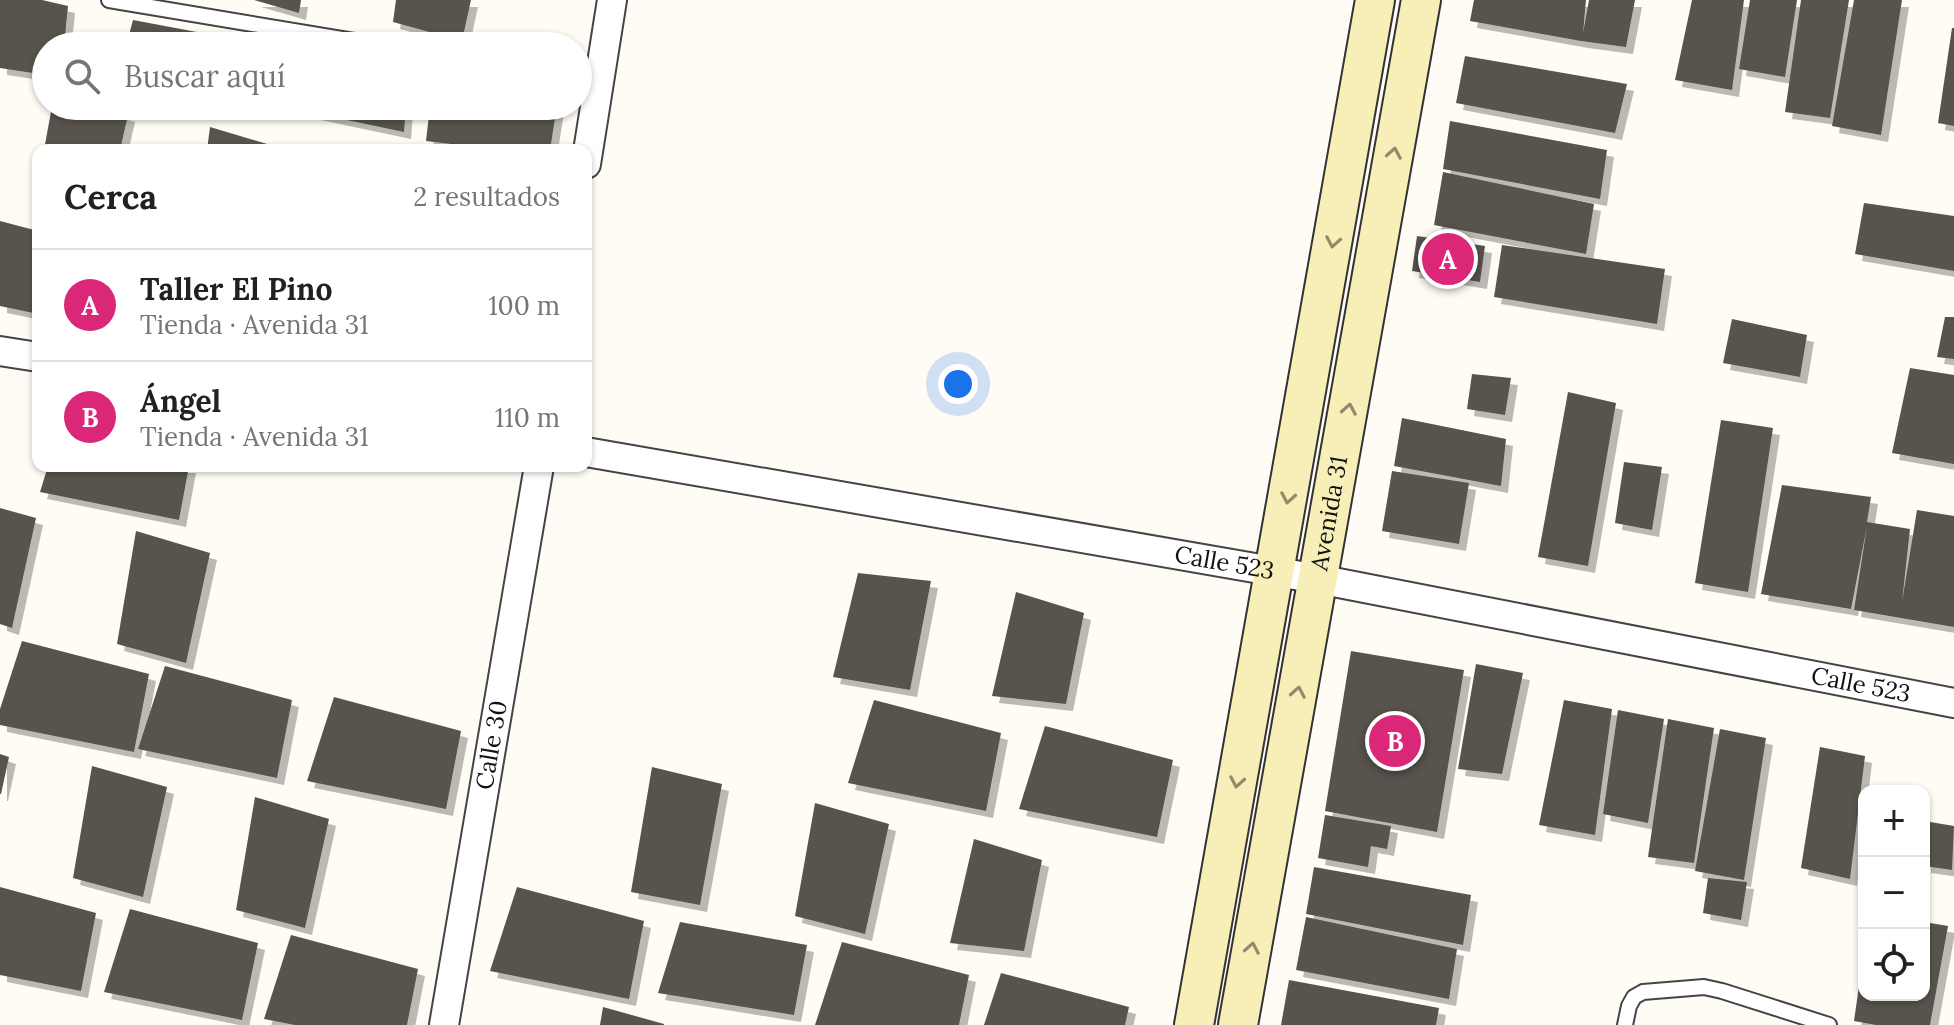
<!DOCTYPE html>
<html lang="es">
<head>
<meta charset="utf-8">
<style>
  body { margin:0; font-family:Lora,serif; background:#f6f6f6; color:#202124 }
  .controls { position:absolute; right:24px; bottom:24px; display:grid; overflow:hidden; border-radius:16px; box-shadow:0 2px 6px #0004 }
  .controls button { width:72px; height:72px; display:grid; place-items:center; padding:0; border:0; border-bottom:2px solid #e0e0e0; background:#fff; color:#202124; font:40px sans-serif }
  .you { position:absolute; left:958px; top:384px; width:28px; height:28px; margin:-20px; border:6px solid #fff; border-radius:50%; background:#1a73e8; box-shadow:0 0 0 12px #1a73e833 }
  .badge { display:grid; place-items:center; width:52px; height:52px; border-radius:50%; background:#db2777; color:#fff; font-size:26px; font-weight:700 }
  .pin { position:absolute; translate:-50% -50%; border:4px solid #fff; box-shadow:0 2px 8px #0006 }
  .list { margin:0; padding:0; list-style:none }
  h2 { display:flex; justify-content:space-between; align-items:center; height:104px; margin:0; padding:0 32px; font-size:34px }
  h2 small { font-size:26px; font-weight:400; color:#757577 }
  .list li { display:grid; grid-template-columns:52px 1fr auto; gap:24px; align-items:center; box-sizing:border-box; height:112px; padding:0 32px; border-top:2px solid #e0e0e0 }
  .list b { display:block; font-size:30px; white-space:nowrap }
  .list p { margin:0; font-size:26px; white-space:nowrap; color:#757577 }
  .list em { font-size:26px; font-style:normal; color:#757577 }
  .icon { flex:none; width:44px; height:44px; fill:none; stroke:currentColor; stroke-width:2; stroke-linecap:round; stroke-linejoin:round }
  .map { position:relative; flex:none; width:1954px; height:1025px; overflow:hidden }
  .search { position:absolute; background:#fff; box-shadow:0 2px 6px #0004; left:32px; top:32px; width:560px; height:88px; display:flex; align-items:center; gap:20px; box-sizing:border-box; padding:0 28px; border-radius:44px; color:#757577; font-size:30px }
  .panel { position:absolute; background:#fff; box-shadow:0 2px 6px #0004; left:32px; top:144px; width:560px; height:328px; border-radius:16px }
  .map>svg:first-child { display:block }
  .building { fill:#58524e; filter:url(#shadow) }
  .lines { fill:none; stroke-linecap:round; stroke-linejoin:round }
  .service-casing { stroke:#444; stroke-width:18 }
  .minor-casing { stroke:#444; stroke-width:32 }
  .secondary-casing { stroke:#333; stroke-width:42 }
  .service { stroke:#fff; stroke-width:14 }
  .minor { stroke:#fff; stroke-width:28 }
  .secondary { stroke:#f7efb7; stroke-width:38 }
  .oneway { stroke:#908b6c }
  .labels { text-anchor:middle; stroke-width:8; stroke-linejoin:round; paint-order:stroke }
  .street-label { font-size:24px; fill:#111; stroke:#fff }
</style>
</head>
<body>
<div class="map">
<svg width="1954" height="1025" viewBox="0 0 1954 1025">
  <defs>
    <filter id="shadow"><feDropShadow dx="7" dy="7" stdDeviation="0" flood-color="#0004"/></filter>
  </defs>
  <rect width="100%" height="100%" fill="#fefcf5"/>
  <path class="building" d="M0 0H42L68 6 64 46H46V75L0 68Z
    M254 0H301L299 13Z
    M396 0H471L462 41 393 22Z
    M1474 0H1586L1583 33 1589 0H1635L1626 47 1581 41 1470 21Z
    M1692 0H1744L1732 90 1675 80Z
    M1750 0H1797L1785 77 1739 69Z
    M1801 0H1849L1830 118 1785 112Z
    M1854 0H1902L1881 135 1832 126Z
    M133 20 250 42 249 46H126Z
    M1952 28H1954V126L1938 123Z
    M1465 56 1627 84 1615 133 1456 103Z
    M52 106H95L128 115 120 150H44Z
    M285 106H406L404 132 285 107Z
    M430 106H557L550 150H502L426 141Z
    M1450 121 1607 150 1600 199 1443 169Z
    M210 127 284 149V150H207Z
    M1443 172 1594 204 1586 254 1434 225Z
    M1864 203 1954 216V271L1855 254Z
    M0 221 38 231V314L0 306Z
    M1417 236 1485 246 1480 282 1412 271Z
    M1502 245 1665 269 1657 324 1494 297Z
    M1945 317H1954V359L1937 357Z
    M1732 319 1807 335 1800 377 1723 363Z
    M1910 368 1954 375V464L1892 453Z
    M1472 374 1511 378 1505 415 1467 409Z
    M1568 392 1616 403 1588 566 1538 557Z
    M1402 418 1506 439 1501 486 1394 466Z
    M1721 420 1773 428 1748 592 1695 583Z
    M1624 462 1662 467 1652 530 1615 523Z
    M48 466H189L179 520 40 492Z
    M1392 471 1469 483 1459 544 1382 531Z
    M1782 485 1871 497 1867 522 1910 529 1902 602 1917 510 1954 516V627L1854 610 1867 526 1851 609 1761 594Z
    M0 508 36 518 12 628 0 624Z
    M136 531 210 553 186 663 117 644Z
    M858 573 931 581 910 690 833 677Z
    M1016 592 1084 613 1066 704 992 696Z
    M22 641 149 674 134 752 0 725V709Z
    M1351 651 1464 670 1437 832 1325 811Z
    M1476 664 1523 673 1502 774 1458 769Z
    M165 666 292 700 277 778 138 749Z
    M334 697 461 731 446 809 307 781Z
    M874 700 1001 733 986 811 848 783Z
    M1564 700 1612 709 1595 835 1539 825Z
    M1618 710 1664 719 1648 823 1603 814Z
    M1668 719 1714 728 1694 863 1648 857Z
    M1045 726 1173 760 1157 837 1019 809Z
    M1720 729 1766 738 1744 880 1695 871Z
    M1820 747 1865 756 1850 879 1801 868Z
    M0 754 9 757 1 794H0Z
    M92 766 167 787 143 897 73 878Z
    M652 767 722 784 700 905 631 892Z
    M255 797 329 819 305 928 236 910Z
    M815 803 889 824 865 934 795 916Z
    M1325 815 1391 826 1387 849 1371 846 1368 867 1318 858Z
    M1924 821 1954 826 1952 870 1924 866Z
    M974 839 1042 860 1024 951 950 943Z
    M1314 867 1471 895 1463 945 1306 914Z
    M1708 878 1747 882 1741 920 1703 913Z
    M0 887 96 913 81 991 0 975Z
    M517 887 644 921 629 999 490 971Z
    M130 909 258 943 242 1020 104 992Z
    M1306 917 1457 949 1449 999 1296 970Z
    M680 922 807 945 794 1015 658 993Z
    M1924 922 1948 926 1930 1025H1876L1854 1021 1862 965H1864V995H1924Z
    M291 935 418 969 407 1025H295L264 1019Z
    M842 942 969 975 959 1025H815Z
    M1001 973 1129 1007 1125 1025H984Z
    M1289 980 1439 1008 1436 1025H1281Z
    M603 1007 664 1024V1025H600Z"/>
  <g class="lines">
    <defs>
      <path id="service" d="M109 0 384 46
        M1625 1025 1629 1006 1634 997 1643 992 1704 987 1722 991 1829 1025"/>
      <g id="minor">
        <path d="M586 164 612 0"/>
        <path d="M0 351 38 357"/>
        <path id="s1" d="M586 452 1318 579 1954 703"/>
        <path id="s2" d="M444 1025 539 466"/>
      </g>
      <g id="secondary">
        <path d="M1194 1025 1375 0"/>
        <path id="s3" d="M1238 1025 1421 0"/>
      </g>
    </defs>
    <use href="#service" class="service-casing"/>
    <use href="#minor" class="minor-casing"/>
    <use href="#secondary" class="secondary-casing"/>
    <use href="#service" class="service"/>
    <use href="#minor" class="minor"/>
    <use href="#secondary" class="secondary"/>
  </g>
  <defs><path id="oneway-chevron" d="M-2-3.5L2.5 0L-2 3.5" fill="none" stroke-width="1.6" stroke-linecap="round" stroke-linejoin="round" transform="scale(2)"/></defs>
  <g class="oneway">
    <use href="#oneway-chevron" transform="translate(1394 153) rotate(-80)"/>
    <use href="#oneway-chevron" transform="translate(1333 242) rotate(100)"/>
    <use href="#oneway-chevron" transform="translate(1349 409) rotate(-80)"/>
    <use href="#oneway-chevron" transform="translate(1288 498) rotate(100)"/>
    <use href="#oneway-chevron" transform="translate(1298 692) rotate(-80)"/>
    <use href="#oneway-chevron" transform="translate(1237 782) rotate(100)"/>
    <use href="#oneway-chevron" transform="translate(1252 948) rotate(-80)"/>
  </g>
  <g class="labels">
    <g class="street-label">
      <text dy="8" stroke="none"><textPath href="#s3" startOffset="520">Avenida 31</textPath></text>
      <text dy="8" stroke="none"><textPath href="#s1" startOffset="648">Calle 523</textPath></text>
      <text dy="8" stroke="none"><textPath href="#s1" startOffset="1296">Calle 523</textPath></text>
      <text dy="8" stroke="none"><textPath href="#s2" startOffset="284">Calle 30</textPath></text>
    </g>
  </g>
</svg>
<div class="controls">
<button>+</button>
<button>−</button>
<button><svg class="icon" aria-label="locate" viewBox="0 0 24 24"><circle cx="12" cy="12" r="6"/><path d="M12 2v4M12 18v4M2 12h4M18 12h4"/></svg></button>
</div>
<div class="you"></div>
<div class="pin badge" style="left:1448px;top:259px">A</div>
<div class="pin badge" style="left:1395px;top:741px">B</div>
<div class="search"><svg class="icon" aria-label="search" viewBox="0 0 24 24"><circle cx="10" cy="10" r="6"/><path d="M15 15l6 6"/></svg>Buscar aquí</div>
<section class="panel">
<h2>Cerca<small>2 resultados</small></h2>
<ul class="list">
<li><span class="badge">A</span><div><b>Taller El Pino</b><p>Tienda · Avenida 31</p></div><em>100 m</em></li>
<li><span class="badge">B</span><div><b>Ángel</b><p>Tienda · Avenida 31</p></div><em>110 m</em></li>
</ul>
</section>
</div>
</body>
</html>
